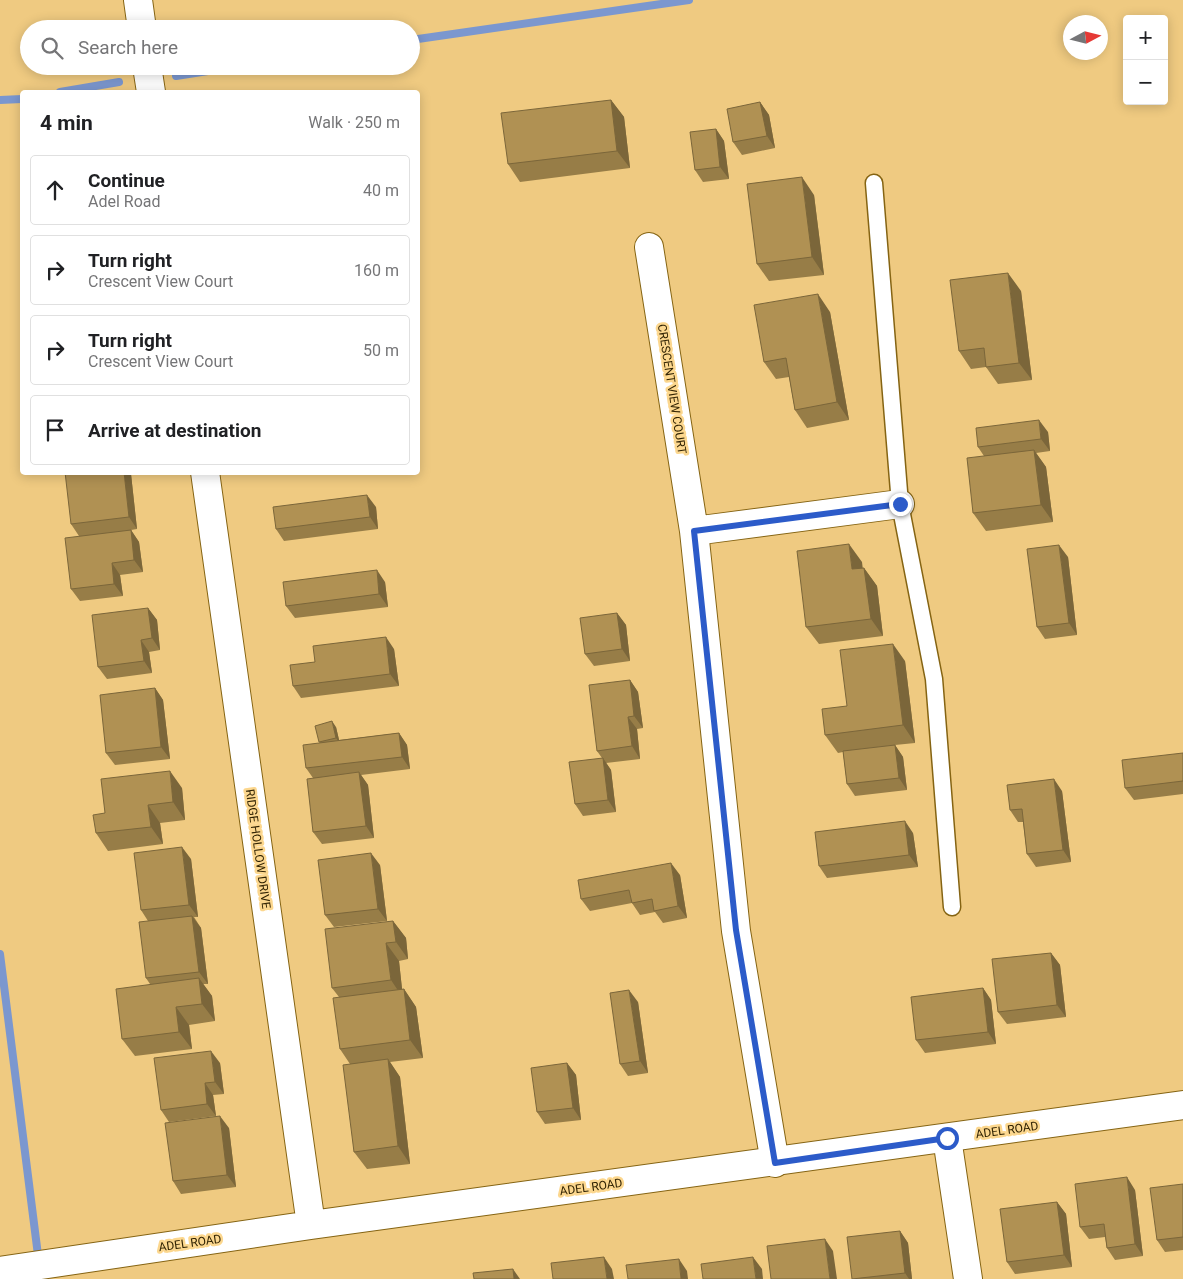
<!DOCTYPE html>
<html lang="en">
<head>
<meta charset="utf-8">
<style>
  body { margin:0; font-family:Roboto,sans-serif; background:#f6f6f6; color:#202124 }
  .controls { position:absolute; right:15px; top:15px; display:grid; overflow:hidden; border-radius:5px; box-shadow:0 2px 12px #0003 }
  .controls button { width:45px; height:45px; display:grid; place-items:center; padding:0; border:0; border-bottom:1px solid #e0e0e0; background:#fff; color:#202124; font:25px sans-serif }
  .compass { position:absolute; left:1063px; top:15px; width:45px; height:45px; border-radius:50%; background:#fff; box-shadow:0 2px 12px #0003; rotate:83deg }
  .stop { position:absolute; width:15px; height:15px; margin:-11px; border:4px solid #2c5bc9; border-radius:50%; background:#fff }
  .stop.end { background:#2c5bc9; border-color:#fff; box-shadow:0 1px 5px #0008 }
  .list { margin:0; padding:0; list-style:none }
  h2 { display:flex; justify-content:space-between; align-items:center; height:65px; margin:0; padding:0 20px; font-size:21px }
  h2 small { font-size:16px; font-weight:400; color:#757577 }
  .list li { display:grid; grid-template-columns:32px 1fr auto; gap:15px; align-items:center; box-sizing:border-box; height:70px; margin:0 10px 10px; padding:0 10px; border:1px solid #e0e0e0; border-radius:5px }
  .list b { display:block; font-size:19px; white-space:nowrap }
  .list p { margin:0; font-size:16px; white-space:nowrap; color:#757577 }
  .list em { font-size:16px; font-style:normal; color:#757577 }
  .icon { flex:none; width:28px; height:28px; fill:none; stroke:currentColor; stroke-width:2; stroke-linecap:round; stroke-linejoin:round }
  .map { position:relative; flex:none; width:1183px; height:1279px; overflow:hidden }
  .search { position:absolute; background:#fff; box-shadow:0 2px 12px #0003; left:20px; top:20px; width:400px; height:55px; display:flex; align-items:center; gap:12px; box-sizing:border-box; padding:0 18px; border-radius:28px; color:#757577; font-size:19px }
  .panel { position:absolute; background:#fff; box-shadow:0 2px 12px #0003; left:20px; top:90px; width:400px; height:385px; border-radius:5px }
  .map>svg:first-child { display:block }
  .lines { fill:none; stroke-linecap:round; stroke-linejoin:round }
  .stream { stroke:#7b97cf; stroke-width:8 }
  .service-casing { stroke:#856413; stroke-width:19 }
  .minor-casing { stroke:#856413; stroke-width:30 }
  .tertiary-casing { stroke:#856413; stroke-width:30 }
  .service { stroke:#fff; stroke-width:16 }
  .minor { stroke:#fff; stroke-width:28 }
  .tertiary { stroke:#fff; stroke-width:28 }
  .wall { fill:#977d47 }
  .shaded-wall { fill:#7b663a }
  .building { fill:#b09153; stroke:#7b663a }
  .route { stroke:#2c5bc9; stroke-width:6 }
  .labels { text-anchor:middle; stroke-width:5; stroke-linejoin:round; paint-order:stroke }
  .street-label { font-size:12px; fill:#312303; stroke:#fcd78e }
</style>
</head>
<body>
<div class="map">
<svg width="1183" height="1279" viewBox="0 0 1183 1279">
  <rect width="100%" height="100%" fill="#efca81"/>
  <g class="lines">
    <path class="stream" d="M411 40 689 0
      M176 76 240 66
      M60 92 119 82
      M0 100 22 99
      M0 954 41 1279"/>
    <defs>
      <path id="service" d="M874 183 900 504 934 679 952 907"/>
      <path id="minor" d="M649 247 694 531 736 931 775 1163
        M694 531 900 504
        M947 1138 968 1279"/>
      <path id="tertiary" d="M138 0 142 29
        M147 66 151 92
        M205 472 311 1225
        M0 1271 311 1225 1183 1105"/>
    </defs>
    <use href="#service" class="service-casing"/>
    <use href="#minor" class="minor-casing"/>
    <use href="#tertiary" class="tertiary-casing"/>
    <use href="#service" class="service"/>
    <use href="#minor" class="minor"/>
    <use href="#tertiary" class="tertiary"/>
  </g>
  <path class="wall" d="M611 100 624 117 630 168 520 182 508 164Z
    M760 102 769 115 775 148 742 155 733 142Z
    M716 129 724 141 729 179 703 182 695 170Z
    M814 195 824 275 769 281 757 264Z
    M1021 291 1032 380 998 384 986 367 971 369 959 351Z
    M830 312 849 420 807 428 795 410 789 377 776 379 764 362Z
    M1048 432 1050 451 1036 453 1046 467 1053 522 986 531 973 513 984 456 978 447Z
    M131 474 137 529 131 530 139 542 143 572 120 575 123 596 80 601 71 589 79 536 71 524Z
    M376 507 378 529 284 541 276 529Z
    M1068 557 1077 635 1045 639 1037 627Z
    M862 562V568H864L877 586 883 636 819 644 806 627Z
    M385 582 388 607 295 618 286 606Z
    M148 608 157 620 160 650 149 652 152 673 107 679 98 667Z
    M617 613 626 625 630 661 594 666 585 654Z
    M394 649 399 686 301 698 293 686 315 662Z
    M905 661 915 743 895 745 903 757 907 790 855 796 847 784 843 752 838 753 825 735 847 706Z
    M630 680 638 692 643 728 637 729 640 759 606 763 611 770 616 812 583 816 575 804 602 758 597 751Z
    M155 688 163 700 170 759 115 765 106 753Z
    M336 727 339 740 399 733 407 745 410 769 361 775 368 785 374 838 322 844 313 832V778L306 768 319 743Z
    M1183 753V794L1134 800 1125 788Z
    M182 788 185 820 160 823 163 844 108 851 96 833 105 813Z
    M1062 791 1071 862 1036 867 1027 854 1023 822H1018L1010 810Z
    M913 833 918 867 827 878 819 866Z
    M191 859 198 917H194L201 928 208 984H203L212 996 215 1021 189 1025 192 1049 135 1056 122 1039 150 984 146 978 148 921 141 910Z
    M380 865 387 921 334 927 325 915Z
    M680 875 687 918 663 923 655 912 640 915 632 903 590 911 581 899Z
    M393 921 406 938 408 959 399 961 402 989H404L416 1007 423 1058 390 1062 400 1077 410 1164 367 1169 354 1152 350 1064 340 1049 339 997 332 988Z
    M1051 953 1060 965 1066 1017 1007 1024 998 1012Z
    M983 988 991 1000 996 1044 925 1053 916 1040Z
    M638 1002 648 1073 628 1076 620 1064Z
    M220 1063 224 1094 213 1095 216 1116 169 1122 161 1110Z
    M567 1063 576 1075 581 1120 545 1124 537 1112Z
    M229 1128 236 1187 181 1194 173 1181Z
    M1183 1184V1250L1165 1252 1157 1240Z
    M1135 1190 1143 1256 1115 1260 1107 1248 1105 1237 1089 1239 1080 1227Z
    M1057 1202 1066 1214 1072 1267 1015 1274 1007 1262Z
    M900 1231 908 1243 912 1279H852Z"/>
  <path class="shaded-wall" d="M611 100 624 117 630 168 617 151Z
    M760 102 769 115 775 148 767 136Z
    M716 129 724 141 729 179 720 167Z
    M802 177 814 195 824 275 812 257Z
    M1008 273 1021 291 1032 380 1019 363Z
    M818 294 830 312 849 420 837 402Z
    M1039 420 1048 432 1050 451 1041 439Z
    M1034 450 1046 467 1053 522 1041 505Z
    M124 472H130L131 474 137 529 129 517Z
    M367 495 376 507 378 529 370 517Z
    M131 530 139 542 143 572 134 560Z
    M849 544 862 562 865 587 852 569Z
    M1059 545 1068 557 1077 635 1069 623Z
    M112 563 120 575 123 596 114 584Z
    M864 568 877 586 883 636 871 619Z
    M377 570 385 582 388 607 379 594Z
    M148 608 157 620 160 650 152 638Z
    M617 613 626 625 630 661 622 649Z
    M386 637 394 649 399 686 390 674Z
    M141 640 149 652 152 673 144 661Z
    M893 644 905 661 915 743 903 725Z
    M630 680 638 692 643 728 634 716Z
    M155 688 163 700 170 759 161 747Z
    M628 717 637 729 640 759 632 746Z
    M332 721 336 727 340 744 336 738Z
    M399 733 407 745 410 769 402 757Z
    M895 745 903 757 907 790 899 778Z
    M603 758 611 770 616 812 608 800Z
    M170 771 182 788 185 820 173 802Z
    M359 772 368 785 374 838 366 826Z
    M1054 779 1062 791 1071 862 1063 850Z
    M148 805 160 823 163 844 151 827Z
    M905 821 913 833 918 867 909 855Z
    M182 847 191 859 198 917 189 905Z
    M371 853 380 865 387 921 378 909Z
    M671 863 680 875 687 918 678 906Z
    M192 916 201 928 208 984 199 972Z
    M393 921 406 938 408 959 396 942Z
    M386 943 399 961 403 998 391 980Z
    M1051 953 1060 965 1066 1017 1057 1005Z
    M199 978 212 996 215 1021 202 1004Z
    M983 988 991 1000 996 1044 988 1032Z
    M404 989 416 1007 423 1058 410 1040Z
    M629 990 638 1002 648 1073 640 1061Z
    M176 1007 189 1025 192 1049 179 1032Z
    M211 1051 220 1063 224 1094 215 1082Z
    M388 1059 400 1077 410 1164 398 1146Z
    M567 1063 576 1075 581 1120 573 1108Z
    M205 1083 213 1095 216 1116 207 1104Z
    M220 1116 229 1128 236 1187 227 1175Z
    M1127 1177 1135 1190 1143 1256 1135 1244Z
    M1057 1202 1066 1214 1072 1267 1064 1255Z
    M900 1231 908 1243 912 1279H909L905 1273Z
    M825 1239 833 1251 837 1279H830Z
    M604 1257 612 1269 614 1279H607Z
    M753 1257 762 1269 763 1279H756Z
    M679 1259 687 1271 688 1279H681Z
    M513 1269 520 1279H514Z"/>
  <path class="building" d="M611 100 617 151 508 164 501 113Z
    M760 102 767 136 733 142 727 109Z
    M716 129 720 167 695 170 690 132Z
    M802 177 812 257 757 264 747 184Z
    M1008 273 1019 363 986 367 984 348 959 351 950 280Z
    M818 294 837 402 795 410 786 358 764 362 754 305Z
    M1039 420 1041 439 978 447 976 428Z
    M1034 450 1041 505 973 513 967 458Z
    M65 472H124L129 517 71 524Z
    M367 495 370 517 276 529 273 507Z
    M131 530 134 560 112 563 114 584 71 589 65 538Z
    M849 544 852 569 864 568 871 619 806 627 797 551Z
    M1059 545 1069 623 1037 627 1027 549Z
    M377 570 379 594 286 606 283 582Z
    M148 608 152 638 141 640 144 661 98 667 92 615Z
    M617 613 622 649 585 654 580 618Z
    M386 637 390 674 293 686 290 665 315 662 313 646Z
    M893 644 903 725 825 735 822 709 847 706 840 650Z
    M630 680 634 716 628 717 632 746 597 751 589 685Z
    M155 688 161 747 106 753 100 695Z
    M332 721 336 738 319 742 315 726Z
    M399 733 402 757 306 768 303 745Z
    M895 745 899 778 847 784 843 751Z
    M1183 753V781L1125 788 1122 760Z
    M603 758 608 800 575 804 569 762Z
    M170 771 173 802 148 805 151 827 96 833 93 815 105 813 101 779Z
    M359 772 366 826 313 832 307 779Z
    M1054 779 1063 850 1027 854 1022 809 1010 810 1007 785Z
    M905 821 909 855 819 866 815 832Z
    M182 847 189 905 141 910 134 853Z
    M371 853 378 909 325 915 318 860Z
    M671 863 678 906 654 911 652 899 632 903 629 890 581 899 578 880Z
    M192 916 199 972 146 978 139 922Z
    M393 921 396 942 386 943 391 980 332 988 325 929Z
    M1051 953 1057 1005 998 1012 992 959Z
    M199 978 202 1004 176 1007 179 1032 122 1039 116 989Z
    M983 988 988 1032 916 1040 911 997Z
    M404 989 410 1040 340 1049 333 998Z
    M629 990 640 1061 620 1064 610 993Z
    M211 1051 215 1082 205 1083 207 1104 161 1110 154 1058Z
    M388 1059 398 1146 354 1152 343 1065Z
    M567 1063 573 1108 537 1112 531 1068Z
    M220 1116 227 1175 173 1181 165 1123Z
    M1127 1177 1135 1244 1107 1248 1104 1224 1080 1227 1075 1184Z
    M1183 1184V1237L1157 1240 1150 1188Z
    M1057 1202 1064 1255 1007 1262 1000 1209Z
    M900 1231 905 1273 852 1279 847 1237Z
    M825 1239 830 1279H771L767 1246Z
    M604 1257 607 1279H553L551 1263Z
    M753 1257 756 1279H703L701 1264Z
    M679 1259 681 1279H628L626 1265Z
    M513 1269 514 1279H474L473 1273Z"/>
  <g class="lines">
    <path class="route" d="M900 504 694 531 736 930 775 1163 947 1138"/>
  </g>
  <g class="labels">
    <g class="street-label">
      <text transform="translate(672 389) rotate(81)" y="4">CRESCENT VIEW COURT</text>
      <text transform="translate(258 849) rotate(82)" y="4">RIDGE HOLLOW DRIVE</text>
      <text transform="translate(1007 1130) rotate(-8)" y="4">ADEL ROAD</text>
      <text transform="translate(591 1187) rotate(-8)" y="4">ADEL ROAD</text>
      <text transform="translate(190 1243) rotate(-8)" y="4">ADEL ROAD</text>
    </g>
  </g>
</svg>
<div class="controls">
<button>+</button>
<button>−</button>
</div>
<svg class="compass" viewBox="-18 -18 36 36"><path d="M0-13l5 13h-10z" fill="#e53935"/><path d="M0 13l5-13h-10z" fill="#757577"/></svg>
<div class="stop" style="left:947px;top:1138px"></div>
<div class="stop end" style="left:900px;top:504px"></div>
<div class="search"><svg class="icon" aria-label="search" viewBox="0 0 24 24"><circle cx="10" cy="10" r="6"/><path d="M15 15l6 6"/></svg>Search here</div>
<section class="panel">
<h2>4 min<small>Walk · 250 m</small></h2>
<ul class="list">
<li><svg class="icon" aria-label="ahead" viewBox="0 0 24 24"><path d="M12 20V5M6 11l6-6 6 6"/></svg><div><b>Continue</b><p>Adel Road</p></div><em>40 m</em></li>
<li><svg class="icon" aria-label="right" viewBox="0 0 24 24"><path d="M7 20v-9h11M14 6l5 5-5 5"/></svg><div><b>Turn right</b><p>Crescent View Court</p></div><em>160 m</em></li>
<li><svg class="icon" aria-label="right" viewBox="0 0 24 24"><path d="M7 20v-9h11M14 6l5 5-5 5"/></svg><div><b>Turn right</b><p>Crescent View Court</p></div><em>50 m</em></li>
<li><svg class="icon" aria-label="arrive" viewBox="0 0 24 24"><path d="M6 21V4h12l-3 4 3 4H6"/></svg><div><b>Arrive at destination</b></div></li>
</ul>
</section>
</div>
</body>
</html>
